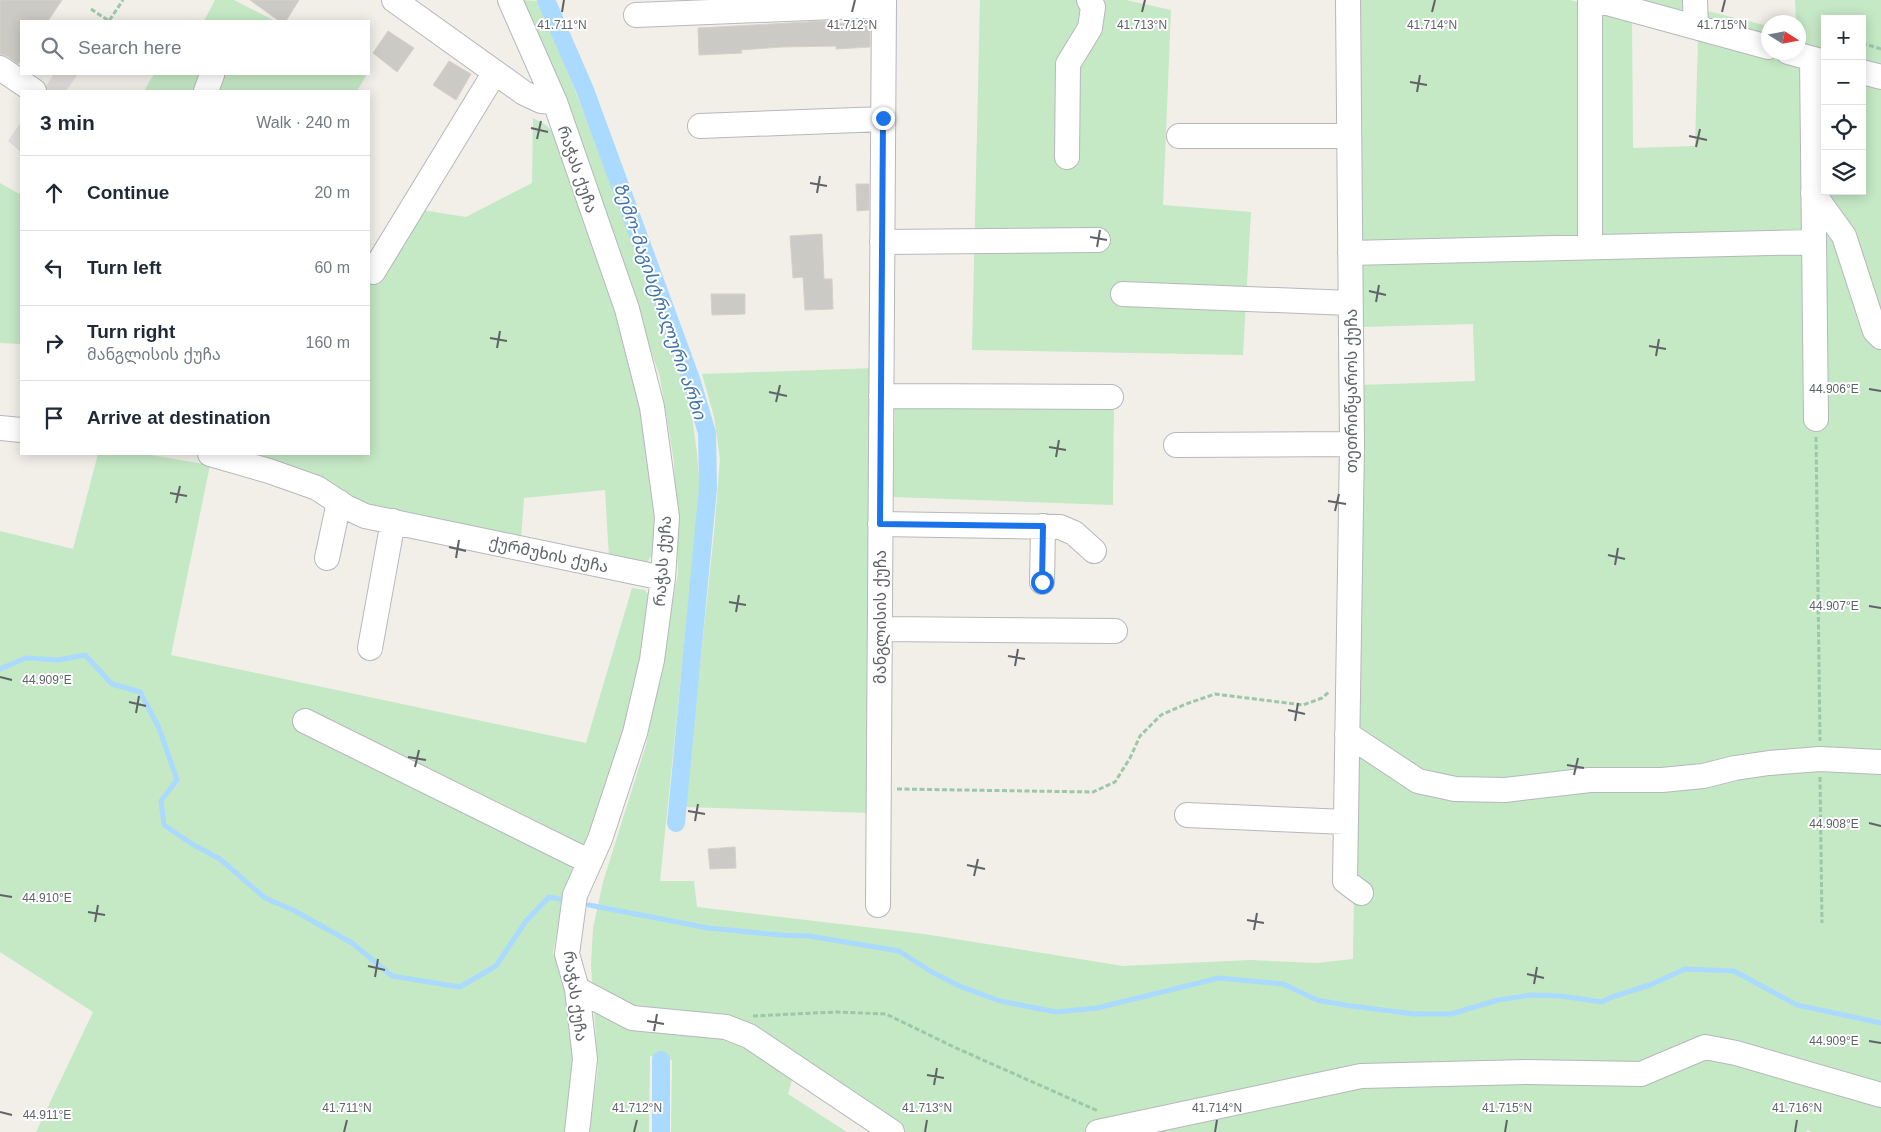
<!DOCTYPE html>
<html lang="en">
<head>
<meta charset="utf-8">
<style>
  body { margin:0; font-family:Arial,"Noto Sans Georgian",sans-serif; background:#f2f2f3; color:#1f2937 }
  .controls { position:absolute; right:15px; top:15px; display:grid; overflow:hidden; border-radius:0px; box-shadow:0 2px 12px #0003 }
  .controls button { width:45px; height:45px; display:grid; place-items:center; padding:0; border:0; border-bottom:1px solid #e0e1e3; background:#fff; color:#1f2937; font:25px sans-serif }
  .compass { position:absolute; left:1761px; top:15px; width:45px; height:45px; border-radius:50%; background:#fff; box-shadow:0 2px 12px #0003; rotate:101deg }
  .stop { position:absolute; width:15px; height:15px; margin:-11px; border:4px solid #1a73e8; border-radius:50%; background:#fff }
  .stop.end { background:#1a73e8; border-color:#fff; box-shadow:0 1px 5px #0008 }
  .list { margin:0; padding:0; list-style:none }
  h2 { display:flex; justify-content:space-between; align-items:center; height:65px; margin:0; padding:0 20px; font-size:21px }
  h2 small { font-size:16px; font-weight:400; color:#747a83 }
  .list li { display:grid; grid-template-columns:32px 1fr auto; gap:15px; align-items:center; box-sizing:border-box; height:75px; padding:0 20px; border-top:1px solid #e0e1e3 }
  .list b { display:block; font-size:19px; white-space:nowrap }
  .list p { margin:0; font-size:16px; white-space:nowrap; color:#747a83 }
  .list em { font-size:16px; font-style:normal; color:#747a83 }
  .icon { flex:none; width:28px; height:28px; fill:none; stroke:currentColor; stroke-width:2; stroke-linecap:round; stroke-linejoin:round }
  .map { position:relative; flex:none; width:1881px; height:1132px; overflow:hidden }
  .search { position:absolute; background:#fff; box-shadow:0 2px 12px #0003; left:20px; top:20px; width:350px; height:55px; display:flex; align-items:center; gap:12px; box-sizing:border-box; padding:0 18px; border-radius:0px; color:#747a83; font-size:19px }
  .panel { position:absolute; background:#fff; box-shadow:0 2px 12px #0003; left:20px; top:90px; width:350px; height:365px; border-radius:0px }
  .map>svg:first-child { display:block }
  .industrial { fill:#e0deda }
  .green { fill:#c5e8c5 }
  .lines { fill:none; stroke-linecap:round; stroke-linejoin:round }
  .stream { stroke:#aadaff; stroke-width:5 }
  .canal { stroke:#aadaff; stroke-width:18 }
  .building { fill:#cccac5; stroke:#d6d1c6 }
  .minor-casing { stroke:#b5b8bc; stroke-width:26 }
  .path { stroke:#9cc7a9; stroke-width:3; stroke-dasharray:5 2.5; stroke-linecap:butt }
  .minor { stroke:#fff; stroke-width:24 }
  .route { stroke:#1a73e8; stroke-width:6 }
  .ticks { fill:none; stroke:#5f6368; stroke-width:2 }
  .labels { text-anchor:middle; stroke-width:4; stroke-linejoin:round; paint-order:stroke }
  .street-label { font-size:16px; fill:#5f6368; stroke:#fff }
  .water-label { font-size:18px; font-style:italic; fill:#4174aa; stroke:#fff }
  .ticks-label { font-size:12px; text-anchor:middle; fill:#5f6368; stroke:#fff; stroke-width:4; stroke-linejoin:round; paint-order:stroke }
</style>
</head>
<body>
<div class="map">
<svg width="1881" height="1132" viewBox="0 0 1881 1132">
  <rect width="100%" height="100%" fill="#f1efe8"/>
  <path class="industrial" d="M54 74H78L66 91H43Z
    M21 122V152L8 141Z"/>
  <path class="green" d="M215 0H234L275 21H204Z
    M520 0 539 1 586 118 680 373 691 409 697 453 700 491 660 881H694L697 907 924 934 1123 966 1250 960 1317 963 1353 959 1361 385 1475 381 1473 324 1359 327V0H1570L1632 17 1633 148 1695 146 1698 38 1825 72V191H1862V82L1881 86V1132H1811L1808 1130 1806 1132H902L795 1069 788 1094 847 1132H671L672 1060 650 1056 649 1132H589L598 1069 591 965 593 928 603 882 646 745 678 573 674 462 660 377 607 220Z
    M980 0H1126L1171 10 1163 205 1251 212 1243 355 972 350Z
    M1620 0H1702L1703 10 1768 26V38Z
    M1795 0H1881V68L1862 63V19H1825V53L1799 46 1798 22H1796Z
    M154 74H367L357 91H144Z
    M533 118 546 125 556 135 619 303 647 418 657 524 654 553 646 563 609 557 605 490 524 498 521 540 380 511 244 454H369V279L379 285 422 210 466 217 532 183Z
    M0 183 21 195V344L0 343Z
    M876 368 871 813 685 807 714 533 720 459 714 417 702 374Z
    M895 394 1114 401 1113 505 893 497Z
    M98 454H145L210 465 171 655 586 743 632 588 645 590 651 598 636 695 595 824 558 926 553 953 570 991 574 1056 565 1132H36L93 1012 0 952V531L73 549Z"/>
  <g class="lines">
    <path class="stream" d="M0 669 26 658 58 660 85 655 112 684 140 692 159 728 177 780 161 801 164 825 192 844 220 859 265 898 293 910 352 943 392 976 460 987 496 966 526 921 549 897 559 899
      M589 905 708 928 781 935 809 936 899 951 930 971 959 986 1000 1001 1056 1012 1097 1008 1219 978 1283 984 1317 1000 1351 1006 1414 1014H1451L1498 1000 1531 995 1561 996 1602 1002 1612 997 1650 985 1685 969 1734 971 1797 1005 1881 1023"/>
    <path class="canal" d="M546 0 585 90 691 379 707 433 708 488 676 823
      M661 1132V1060"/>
  </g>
  <path class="building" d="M0 0H62L48 21H21V60L18 64 7 56 0 54Z
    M250 0H299L286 21H279Z
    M826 21V24L870 22V47L836 49V46L781 47 741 50 742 53 699 55 698 28Z
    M388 31 414 48 397 72 373 53Z
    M449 61 471 74 456 100 433 85Z
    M856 184H869V210L857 211Z
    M822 234 824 279H832L833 309 805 310 803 277 793 278 790 236Z
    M711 294H745V314L712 315Z
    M735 847 736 868 710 869 708 849Z"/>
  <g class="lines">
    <defs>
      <path id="minor" d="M394 0 524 93 541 101 555 102
        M510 0 555 102 627 309 652 407 667 517 663 578 652 660 635 733 600 839 575 895 567 954 577 989 585 1059 577 1132
        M1348 0 1352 444 1345 881 1361 893
        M1590 0V247
        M1596 0 1768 47
        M1695 0 1696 27
        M636 15 884 5
        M1788 52 1825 62
        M1812 59 1816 419
        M0 68 34 91
        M1862 72 1881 77
        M206 91 212 75
        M700 126 883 119
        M1179 136H1349
        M1067 157 1068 64 1090 28 1093 7 1089 0
        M1813 193 1844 236 1875 331 1881 337
        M882 242 1098 240
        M1350 253 1814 242
        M373 272 495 72
        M1123 294 1350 303
        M881 396 1111 397
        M0 428 21 430
        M1176 445 1352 444
        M210 454 269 471 317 488 346 507 365 516 663 578
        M880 524 1060 527 1074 533 1094 551
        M327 558 339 502
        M1042 582 1043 526
        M880 629 1115 631
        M370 648 393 521
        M305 721 590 862
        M1347 734 1418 781 1455 789 1505 790 1590 780H1662L1703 776 1735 768 1769 763 1820 759 1881 762
        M1187 815 1346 822
        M878 905 884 0
        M577 989 632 1018 726 1027 749 1036 892 1132
        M1098 1132 1361 1076 1527 1072 1641 1074 1705 1047 1736 1053 1881 1095"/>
    </defs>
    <use href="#minor" class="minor-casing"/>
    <path class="path" d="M91 9 109 21 123 0
      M1862 43 1881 49
      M1816 437 1820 741
      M1820 777 1822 923
      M897 789 1093 792 1115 782 1130 758 1140 736 1161 715 1186 704 1215 694 1303 705 1322 698 1329 692
      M753 1016 836 1012 886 1014 956 1048 1098 1111"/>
    <use href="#minor" class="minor"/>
  </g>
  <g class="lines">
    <path class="route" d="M883 118 880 524 1043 526 1042 582"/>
  </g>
  <path class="ticks" d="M562 12 564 0M852 12 855 0M1142 12 1145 0M1432 12 1435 0M1722 12 1725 0M1410 82 1427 85M1417 92 1420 75M531 128 548 132M1689 136 1707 140M537 139 541 121M1696 147 1700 129M810 183 827 186M817 193 820 176M1090 237 1107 240M1097 247 1100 230M1369 291 1386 295M1376 302 1379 285M490 338 507 341M1649 346 1666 349M497 348 500 331M1656 356 1659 339M1869 389 1881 391M769 392 787 396M776 402 780 385M1049 447 1066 450M1056 457 1059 440M170 493 187 496M1328 501 1346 504M176 503 180 486M1335 511 1339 494M449 547 466 551M1608 555 1625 559M456 558 459 540M1615 565 1618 548M729 602 746 605M1869 606 1881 608M736 612 739 595M1008 656 1025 659M1015 666 1018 649M0 677 12 680M129 702 146 706M1288 710 1305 714M136 713 139 696M1295 721 1298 703M408 757 426 760M1567 765 1584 768M415 767 419 750M1574 775 1578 758M688 811 705 814M695 821 698 804M1869 823 1881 826M967 865 985 869M974 876 978 859M0 895 12 897M88 912 105 915M1247 920 1264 923M95 922 98 905M1254 930 1257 913M368 966 385 970M1527 974 1544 978M375 977 378 959M1534 984 1537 967M647 1021 664 1024M654 1031 657 1014M1869 1041 1881 1043M927 1075 944 1078M934 1085 937 1068M0 1112 12 1115M344 1132 347 1120M634 1132 637 1120M925 1132 927 1120M1215 1132 1217 1120M1505 1132 1507 1120M1795 1132 1797 1120"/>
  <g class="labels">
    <g class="street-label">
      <text transform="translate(578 169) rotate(71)" y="6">რაჭას ქუჩა</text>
      <text transform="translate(1351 391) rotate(-90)" y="6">თეთრიწყაროს ქუჩა</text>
      <text transform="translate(549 554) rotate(12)" y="6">ქურმუხის ქუჩა</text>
      <text transform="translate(662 561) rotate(-86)" y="6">რაჭას ქუჩა</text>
      <text transform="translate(880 617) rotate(-90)" y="6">მანგლისის ქუჩა</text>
      <text transform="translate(576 996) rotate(82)" y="6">რაჭას ქუჩა</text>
    </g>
    <g class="water-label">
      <text transform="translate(660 301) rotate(71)" y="6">ზემო-მაგისტრალური არხი</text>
    </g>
  </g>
  <g class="ticks-label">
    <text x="562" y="29">41.711°N</text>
    <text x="852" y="29">41.712°N</text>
    <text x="1142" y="29">41.713°N</text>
    <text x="1432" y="29">41.714°N</text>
    <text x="1722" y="29">41.715°N</text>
    <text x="1834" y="393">44.906°E</text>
    <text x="1834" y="610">44.907°E</text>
    <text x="47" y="684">44.909°E</text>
    <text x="1834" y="828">44.908°E</text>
    <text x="47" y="902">44.910°E</text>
    <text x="1834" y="1045">44.909°E</text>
    <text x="347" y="1112">41.711°N</text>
    <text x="637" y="1112">41.712°N</text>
    <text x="927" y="1112">41.713°N</text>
    <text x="1217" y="1112">41.714°N</text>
    <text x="1507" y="1112">41.715°N</text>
    <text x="1797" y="1112">41.716°N</text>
    <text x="47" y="1119">44.911°E</text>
  </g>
</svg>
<div class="controls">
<button>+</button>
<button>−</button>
<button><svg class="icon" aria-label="locate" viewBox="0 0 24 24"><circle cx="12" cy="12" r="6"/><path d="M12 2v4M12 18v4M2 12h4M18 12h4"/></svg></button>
<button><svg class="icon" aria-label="layers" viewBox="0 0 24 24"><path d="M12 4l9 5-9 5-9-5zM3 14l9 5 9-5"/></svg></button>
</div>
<svg class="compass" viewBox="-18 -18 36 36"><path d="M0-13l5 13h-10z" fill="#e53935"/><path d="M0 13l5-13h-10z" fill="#747a83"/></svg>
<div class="stop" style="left:1042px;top:582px"></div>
<div class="stop end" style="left:883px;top:118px"></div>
<div class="search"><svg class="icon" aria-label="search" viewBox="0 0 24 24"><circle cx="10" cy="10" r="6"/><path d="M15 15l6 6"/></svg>Search here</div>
<section class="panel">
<h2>3 min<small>Walk · 240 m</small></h2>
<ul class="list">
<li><svg class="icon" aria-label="ahead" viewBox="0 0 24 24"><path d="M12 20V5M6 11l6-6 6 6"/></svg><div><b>Continue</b></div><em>20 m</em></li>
<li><svg class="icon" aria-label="left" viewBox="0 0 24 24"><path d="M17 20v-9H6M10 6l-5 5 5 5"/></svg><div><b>Turn left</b></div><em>60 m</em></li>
<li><svg class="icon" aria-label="right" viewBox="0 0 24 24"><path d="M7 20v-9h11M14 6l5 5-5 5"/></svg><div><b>Turn right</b><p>მანგლისის ქუჩა</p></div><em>160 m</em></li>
<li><svg class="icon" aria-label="arrive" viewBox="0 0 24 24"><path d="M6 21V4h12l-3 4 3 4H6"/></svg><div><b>Arrive at destination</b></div></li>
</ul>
</section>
</div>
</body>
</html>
